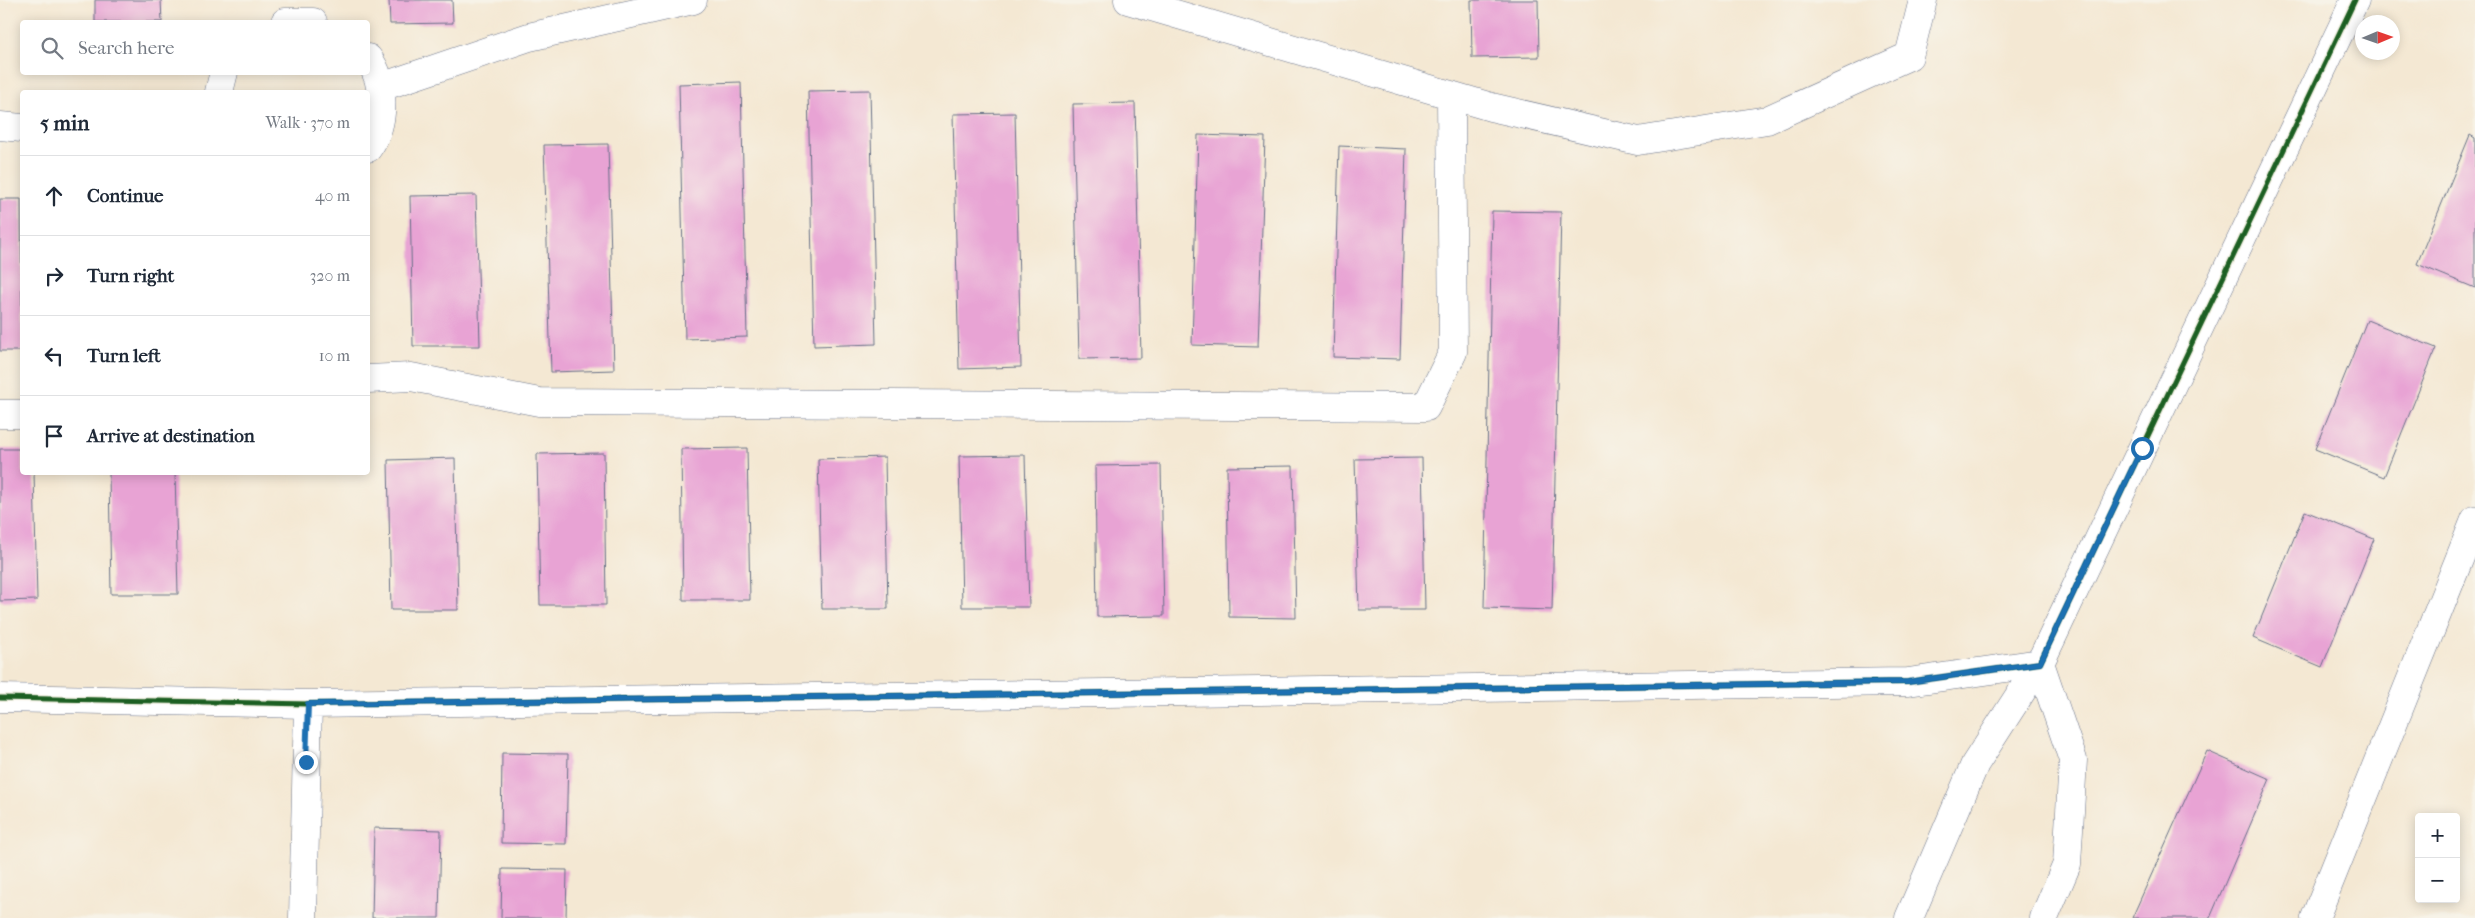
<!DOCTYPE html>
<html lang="en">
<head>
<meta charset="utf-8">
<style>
  body { margin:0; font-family:"IM FELL French Canon",serif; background:#f2f2f3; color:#1f2937 }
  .controls { position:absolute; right:15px; bottom:15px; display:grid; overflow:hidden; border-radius:5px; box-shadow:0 2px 12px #0003 }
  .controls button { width:45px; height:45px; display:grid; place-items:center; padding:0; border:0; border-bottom:1px solid #e0e1e3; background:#fff; color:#1f2937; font:25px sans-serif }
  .compass { position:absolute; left:2355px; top:15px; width:45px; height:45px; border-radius:50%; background:#fff; box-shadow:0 2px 12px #0003; rotate:88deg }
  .stop { position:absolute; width:15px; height:15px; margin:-11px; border:4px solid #1f6fb2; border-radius:50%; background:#fff }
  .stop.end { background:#1f6fb2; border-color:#fff; box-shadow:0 1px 5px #0008 }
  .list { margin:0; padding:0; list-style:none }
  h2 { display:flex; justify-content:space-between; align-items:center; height:65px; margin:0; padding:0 20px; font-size:21px }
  h2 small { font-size:16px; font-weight:400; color:#747a83 }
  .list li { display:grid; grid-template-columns:32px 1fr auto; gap:15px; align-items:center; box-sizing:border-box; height:80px; padding:0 20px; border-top:1px solid #e0e1e3 }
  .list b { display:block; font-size:19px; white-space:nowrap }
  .list em { font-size:16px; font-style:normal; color:#747a83 }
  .icon { flex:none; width:28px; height:28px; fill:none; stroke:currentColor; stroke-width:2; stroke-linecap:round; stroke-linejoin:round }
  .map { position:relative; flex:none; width:2475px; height:918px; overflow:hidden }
  .search { position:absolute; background:#fff; box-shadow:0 2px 12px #0003; left:20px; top:20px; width:350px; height:55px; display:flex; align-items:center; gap:12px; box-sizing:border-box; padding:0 18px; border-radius:5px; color:#747a83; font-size:19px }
  .panel { position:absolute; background:#fff; box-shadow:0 2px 12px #0003; left:20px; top:90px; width:350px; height:385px; border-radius:5px }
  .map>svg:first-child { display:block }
  .building { fill:#e8a3d4 }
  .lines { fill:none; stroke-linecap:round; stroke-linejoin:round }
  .minor-casing { stroke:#677087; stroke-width:29 }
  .minor { stroke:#fff; stroke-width:28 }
  .cycleway-casing { stroke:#f7f3e8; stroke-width:8 }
  .cycleway { stroke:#1b5e20; stroke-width:5 }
  .route { stroke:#1f6fb2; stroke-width:6 }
</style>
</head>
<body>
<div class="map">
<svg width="2475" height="918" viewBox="0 0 2475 918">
  <rect width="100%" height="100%" fill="#f7f3e8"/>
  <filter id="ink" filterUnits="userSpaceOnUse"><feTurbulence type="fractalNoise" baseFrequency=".02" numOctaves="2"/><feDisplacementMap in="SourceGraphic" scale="10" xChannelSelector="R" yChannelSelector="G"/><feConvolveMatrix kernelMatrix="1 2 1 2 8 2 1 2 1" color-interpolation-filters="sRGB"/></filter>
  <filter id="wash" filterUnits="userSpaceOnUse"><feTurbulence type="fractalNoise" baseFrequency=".0096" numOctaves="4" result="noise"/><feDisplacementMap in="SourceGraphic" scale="20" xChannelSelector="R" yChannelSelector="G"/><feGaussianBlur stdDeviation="1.12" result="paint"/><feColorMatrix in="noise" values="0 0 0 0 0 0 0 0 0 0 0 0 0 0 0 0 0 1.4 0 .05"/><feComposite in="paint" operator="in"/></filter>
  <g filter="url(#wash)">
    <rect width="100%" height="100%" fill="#f4e8d3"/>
    <g id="blocks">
      <path class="building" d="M95 0H161L162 22H95Z
        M389 0H452L453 23 390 24Z
        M1471 0H1538L1539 57 1472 58Z
        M741 82 747 337 685 339 679 84Z
        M870 90 876 344 814 346 808 91Z
        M1135 103 1141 358 1079 359 1073 104Z
        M1015 113 1021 367 959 369 953 114Z
        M1198 135 1265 137 1258 347 1192 345Z
        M2470 135 2475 138V288L2417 264Z
        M608 144 614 370 551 372 544 145Z
        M1339 146 1406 149 1400 359 1333 357Z
        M476 195 480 346H413L410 196Z
        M0 199H21L22 351H0Z
        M1492 211 1561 212 1552 610 1484 608Z
        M2367 320 2436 348 2384 477 2315 449Z
        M747 448 750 600H683L681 449Z
        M0 449H22V472H34L37 600 0 601Z
        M604 453 606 605H540L537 454Z
        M1025 455 1029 607H962L959 456Z
        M885 457 888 609H822L818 459Z
        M455 458 458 610H391L388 460Z
        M1422 458 1425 610H1359L1355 459Z
        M1161 465 1164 616 1097 617 1095 466Z
        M1293 466 1296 618 1229 617 1227 467Z
        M109 472H175L178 594H111Z
        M2305 511 2374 539 2322 667 2253 638Z
        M2207 751 2270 779 2210 918H2132Z
        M502 753 568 754 566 844 501 843Z
        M374 828 441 830 439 918H372Z
        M502 869 567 870 566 918H501Z"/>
    </g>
  </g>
  <g filter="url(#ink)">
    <use href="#blocks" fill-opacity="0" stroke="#677087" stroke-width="1"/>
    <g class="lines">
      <defs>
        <path id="minor" d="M1128 0 1491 107 1638 141 1767 120 1909 56 1923 0
          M285 22H313
          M368 58C386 82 386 124 368 148
          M381 87 529 37 693 0
          M219 92 224 72
          M0 126 22 128
          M368 379 411 377 539 402 1426 407 1453 352 1451 95
          M0 414H22
          M0 698 308 704 1908 682 2040 663 2355 0
          M303 918 308 704
          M1909 918 1975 764 2040 663 2073 760 2067 864 2044 918
          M2315 918 2475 520"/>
      </defs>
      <use href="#minor" class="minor-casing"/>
      <use href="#minor" class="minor"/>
      <defs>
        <path id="cycleway" d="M0 698 308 704 1908 682 2040 663 2355 0"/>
      </defs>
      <use href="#cycleway" class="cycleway-casing"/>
      <use href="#cycleway" class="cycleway"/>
    </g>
  </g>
  <g class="lines" filter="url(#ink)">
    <path class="route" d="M306 762 308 704 1908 682 2040 663 2142 448"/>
  </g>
</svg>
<div class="controls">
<button>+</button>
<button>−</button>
</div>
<svg class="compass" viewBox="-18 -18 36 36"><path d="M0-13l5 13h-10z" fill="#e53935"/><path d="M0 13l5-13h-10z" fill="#747a83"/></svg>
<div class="stop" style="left:2142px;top:448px"></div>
<div class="stop end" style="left:306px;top:762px"></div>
<div class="search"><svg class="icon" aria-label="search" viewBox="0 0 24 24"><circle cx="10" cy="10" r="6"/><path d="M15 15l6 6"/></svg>Search here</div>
<section class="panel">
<h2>5 min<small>Walk · 370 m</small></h2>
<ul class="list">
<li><svg class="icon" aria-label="ahead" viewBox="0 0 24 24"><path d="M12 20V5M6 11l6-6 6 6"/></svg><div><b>Continue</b></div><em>40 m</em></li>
<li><svg class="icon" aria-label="right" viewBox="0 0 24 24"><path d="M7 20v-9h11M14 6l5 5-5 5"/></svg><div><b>Turn right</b></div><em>320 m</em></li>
<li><svg class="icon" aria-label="left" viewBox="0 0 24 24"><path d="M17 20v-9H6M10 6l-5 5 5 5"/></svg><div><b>Turn left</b></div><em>10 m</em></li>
<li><svg class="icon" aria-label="arrive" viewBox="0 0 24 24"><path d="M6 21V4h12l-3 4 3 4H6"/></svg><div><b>Arrive at destination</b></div></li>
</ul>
</section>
</div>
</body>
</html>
